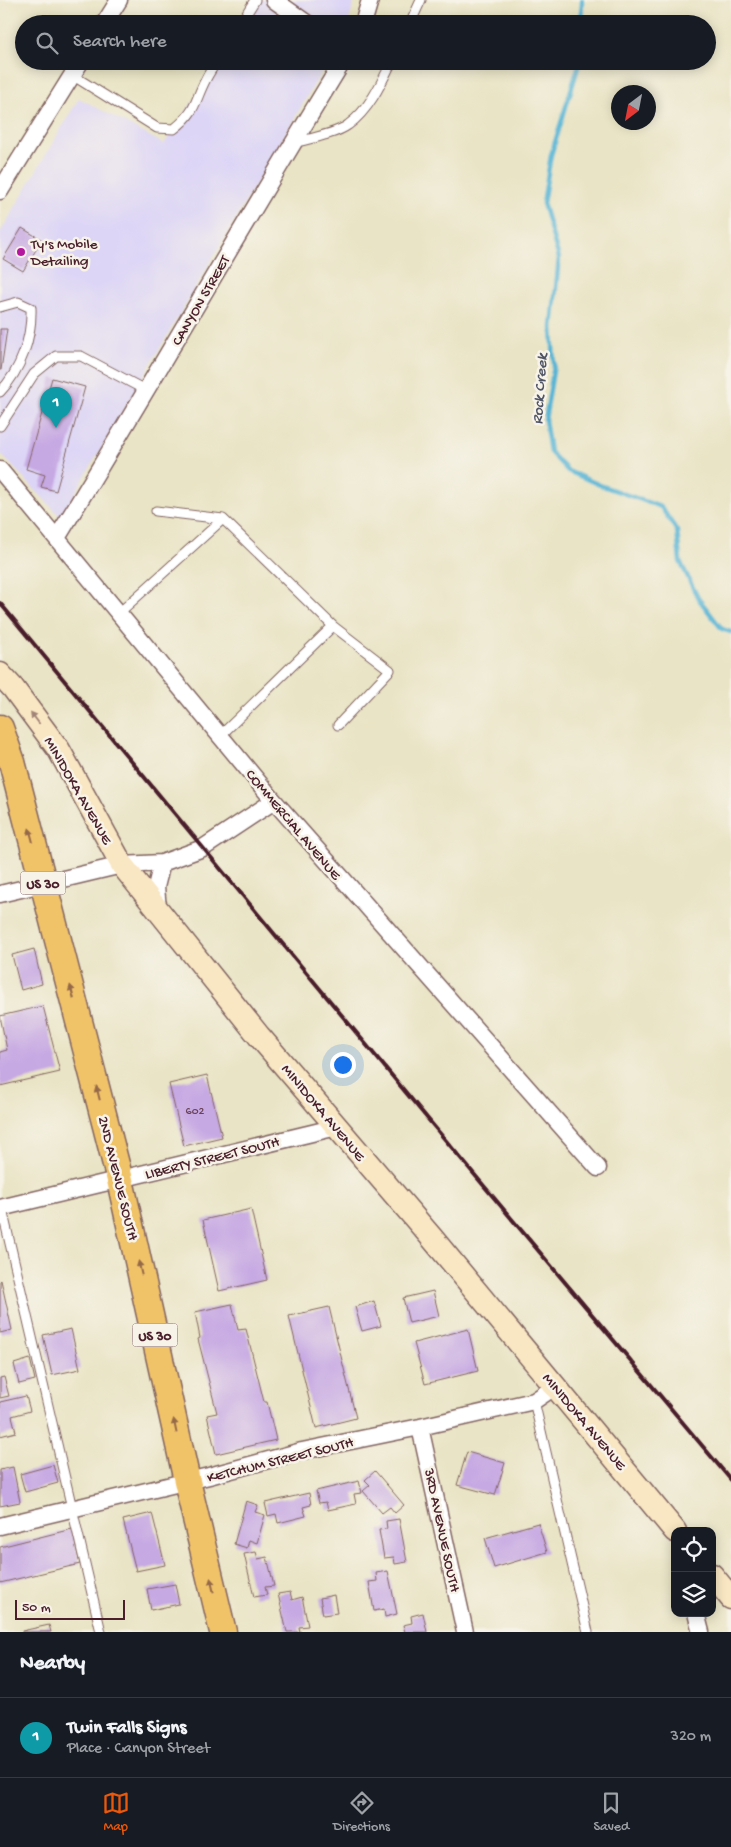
<!DOCTYPE html>
<html lang="en">
<head>
<meta charset="utf-8">
<style>
  body { margin:0; font-family:"Gochi Hand",sans-serif; background:#20242c; color:#f1f3f6 }
  .controls { position:absolute; right:15px; bottom:15px; display:grid; overflow:hidden; border-radius:10px; box-shadow:0 2px 12px #0003 }
  .controls button { width:45px; height:45px; display:grid; place-items:center; padding:0; border:0; border-bottom:1px solid #363941; background:#171b24; color:#f1f3f6; font:25px sans-serif }
  .compass { position:absolute; left:611px; top:85px; width:45px; height:45px; border-radius:50%; background:#171b24; box-shadow:0 2px 12px #0003; rotate:212deg }
  .scale { position:absolute; left:15px; bottom:12px; width:110px; box-sizing:border-box; padding-left:5px; border:2px solid #4a1f2b; border-top:0; font-size:14px; line-height:18px; white-space:nowrap; color:#4a1f2b; -webkit-text-stroke:4px #f7f3e8; paint-order:stroke }
  .you { position:absolute; left:342px; top:1064px; width:18px; height:18px; margin:-12px; border:4px solid #fff; border-radius:50%; background:#1a73e8; box-shadow:0 0 0 8px #1a73e833 }
  .badge { display:grid; place-items:center; width:32px; height:32px; border-radius:50%; background:#ea580c; color:#fff; font-size:16px; font-weight:700 }
  .pin { position:absolute; translate:-50% -41px; filter:drop-shadow(0 1px 2px #0008) }
  .pin::after { content:''; position:absolute; top:26px; width:18px; height:15px; background:inherit; clip-path:polygon(0 0,100% 0,50% 100%) }
  .list { margin:0; padding:0; list-style:none }
  h2 { display:flex; justify-content:space-between; align-items:center; height:65px; margin:0; padding:0 20px; font-size:21px }
  h2 small { font-size:16px; font-weight:400; color:#9ea1a6 }
  .list li { display:grid; grid-template-columns:32px 1fr auto; gap:15px; align-items:center; box-sizing:border-box; height:80px; padding:0 20px; border-top:1px solid #363941 }
  .list b { display:block; font-size:19px; white-space:nowrap }
  .list p { margin:0; font-size:16px; white-space:nowrap; color:#9ea1a6 }
  .list em { font-size:16px; font-style:normal; color:#9ea1a6 }
  .icon { flex:none; width:28px; height:28px; fill:none; stroke:currentColor; stroke-width:2; stroke-linecap:round; stroke-linejoin:round }
  .map { position:relative; flex:none; width:731px; height:1632px; overflow:hidden }
  .search { position:absolute; background:#171b24; box-shadow:0 2px 12px #0003; left:15px; right:15px; top:15px; height:55px; display:flex; align-items:center; gap:12px; box-sizing:border-box; padding:0 18px; border-radius:28px; color:#9ea1a6; font-size:19px }
  .sheet { height:145px; background:#171b24 }
  nav { display:flex; justify-content:space-around; align-items:center; box-sizing:border-box; height:70px; border-top:1px solid #363941; background:#171b24; font-size:14px; color:#9ea1a6 }
  nav a { display:grid; justify-items:center; gap:2px }
  nav .on { color:#ea580c }
  .map>svg:first-child { display:block }
  .built { fill:#ddd5f6 }
  .lines { fill:none; stroke-linecap:round; stroke-linejoin:round }
  .stream { stroke:#57b5d5; stroke-width:4.5 }
  .building { fill:#c6a8e3 }
  .lane-casing { stroke:#826461; stroke-width:11 }
  .street-casing { stroke:#826461; stroke-width:19 }
  .secondary-casing { stroke:#826461; stroke-width:25 }
  .primary-casing { stroke:#826461; stroke-width:29 }
  .lane { stroke:#fff; stroke-width:9 }
  .street { stroke:#fff; stroke-width:16 }
  .secondary { stroke:#f9e7c3; stroke-width:22 }
  .primary { stroke:#f1c369; stroke-width:26 }
  .rail { stroke:#4a1f2b; stroke-width:4 }
  .oneway { fill:#a28377 }
  .oneway2 { fill:#956947 }
  .poi-dot { fill:#b5179e; stroke:#f7f3e8; stroke-width:2 }
  .labels { text-anchor:middle; stroke-width:5; stroke-linejoin:round; paint-order:stroke }
  .number-label { font-size:12px; fill:#694159 }
  .shield { fill:#f7f3e8; stroke:#7e5f64; stroke-width:1 }
  .shield-label { font-size:14px; font-weight:bold; fill:#4a1f2b }
  .poi-label { font-size:15px; fill:#4a1f2b; stroke:#f7f3e8; text-anchor:start }
  .street-label { font-size:15px; fill:#4a1f2b; stroke:#f7f3e8 }
  .water-label { font-size:16px; font-style:italic; fill:#4f5466; stroke:#f7f3e8 }
</style>
</head>
<body>
<div class="map">
<svg width="731" height="1632" viewBox="0 0 731 1632">
  <rect width="100%" height="100%" fill="#f7f3e8"/>
  <filter id="ink" filterUnits="userSpaceOnUse"><feTurbulence type="fractalNoise" baseFrequency=".02" numOctaves="2"/><feDisplacementMap in="SourceGraphic" scale="10" xChannelSelector="R" yChannelSelector="G"/><feConvolveMatrix kernelMatrix="1 2 1 2 8 2 1 2 1" color-interpolation-filters="sRGB"/></filter>
  <filter id="wash" filterUnits="userSpaceOnUse"><feTurbulence type="fractalNoise" baseFrequency=".0096" numOctaves="4" result="noise"/><feDisplacementMap in="SourceGraphic" scale="20" xChannelSelector="R" yChannelSelector="G"/><feGaussianBlur stdDeviation="1.12" result="paint"/><feColorMatrix in="noise" values="0 0 0 0 0 0 0 0 0 0 0 0 0 0 0 0 0 1.4 0 .05"/><feComposite in="paint" operator="in"/></filter>
  <g filter="url(#wash)">
    <rect width="100%" height="100%" fill="#e9e4c5"/>
    <path class="built" d="M260 0H355L348 24H245Z
      M221 61H328L61 517 0 453V233L79 98 164 144Z"/>
    <g class="lines">
      <path class="stream" d="M581 24 582 0
        M580 61 551 155 543 203 559 258 552 327 554 365 545 420 550 452 568 471 600 485 661 507 677 531 680 561 698 598 722 629 731 632"/>
    </g>
    <g id="blocks">
      <path class="building" d="M22 228 42 240 23 271 3 259Z
        M0 329H7L1 370H0Z
        M52 378 85 387 56 491 41 487 45 475 26 469Z
        M34 949 42 984 21 990 12 955Z
        M43 1006 60 1072 0 1086V1052L7 1050 0 1016Z
        M207 1075 222 1137 184 1146 169 1084Z
        M251 1209 267 1280 219 1291 203 1220Z
        M1 1280 12 1330 0 1333V1281Z
        M433 1291 439 1316 409 1323 403 1298Z
        M374 1301 381 1326 362 1331 355 1307Z
        M232 1304 238 1330 246 1329 264 1402H267L276 1440 216 1454 207 1415 217 1413 198 1339 200 1338 195 1312Z
        M329 1307 356 1418 316 1428 289 1316Z
        M71 1329 80 1369 52 1375 43 1335Z
        M468 1329 478 1371 425 1384 414 1343Z
        M30 1359 35 1380 19 1384 14 1364Z
        M4 1377 9 1396 0 1398V1378Z
        M26 1396 30 1411 12 1416 16 1432 0 1436V1402Z
        M467 1452 505 1463 495 1495 457 1485Z
        M53 1465 58 1483 25 1492 20 1474Z
        M13 1467 20 1502 0 1506V1470Z
        M375 1471 404 1505 395 1513 390 1507 382 1513 363 1491 370 1485 365 1480Z
        M359 1481 362 1493 354 1494 356 1504 328 1510 326 1502 319 1503 316 1491Z
        M309 1493 311 1505 303 1507 306 1516 278 1523 276 1514 268 1516 265 1503Z
        M246 1501 258 1505 255 1512 265 1515 257 1543 249 1540 247 1548 234 1544Z
        M152 1513 165 1565 136 1571 123 1520Z
        M399 1519 407 1562 395 1564 394 1557 384 1558 379 1530 387 1529 386 1521Z
        M538 1523 547 1552 494 1568 485 1538Z
        M72 1529 80 1564 0 1583V1547Z
        M256 1552 258 1559 267 1557 274 1586 265 1587 267 1595 254 1597 244 1554Z
        M388 1571 397 1614 385 1617 384 1609 374 1611 369 1582 377 1581 376 1573Z
        M175 1584 179 1604 151 1610 147 1589Z
        M290 1592 292 1600 302 1597 308 1626 299 1627 300 1632H287L278 1594Z
        M334 1595 337 1613 323 1615 320 1598Z
        M423 1613 427 1632H405L403 1625 412 1623 411 1616Z
        M49 1625 51 1632H22V1631Z"/>
    </g>
  </g>
  <g filter="url(#ink)">
    <use href="#blocks" fill-opacity="0" stroke="#826461" stroke-width="1"/>
    <g class="lines">
      <defs>
        <path id="lane" d="M240 24 255 0
          M410 24 421 0
          M72 75 157 128 174 129C197 111 194 102 206 79 209 73 213 67 217 61
          M293 143C308 139 336 134 348 125 369 110 381 84 392 61
          M0 307 18 302 31 308C32 338 21 370 0 392
          M0 426 34 374 56 356H81L147 391
          M156 511 223 519
          M119 613 223 519 333 626
          M220 736 333 626 390 670 338 725
          M1 1205 101 1632
          M534 1401 588 1632"/>
        <path id="street" d="M274 0 308 24
          M104 24 119 0
          M363 24 370 0
          M0 191 81 61
          M0 470 274 801 598 1168
          M57 538C154 380 246 219 343 61
          M0 894 122 865 162 863 203 848 274 801
          M158 909 156 887 162 863
          M0 1208 337 1127
          M420 1427 465 1632
          M0 1526 209 1476 302 1451 420 1427 534 1401 556 1386
          M696 1613 701 1632"/>
        <path id="secondary" d="M0 674 13 688 59 750 122 865 259 1036 432 1238 675 1531
          M712 1575 731 1598"/>
        <path id="primary" d="M0 728 12 762 120 1180 187 1481 223 1632"/>
      </defs>
      <use href="#lane" class="lane-casing"/>
      <use href="#street" class="street-casing"/>
      <use href="#secondary" class="secondary-casing"/>
      <use href="#primary" class="primary-casing"/>
      <use href="#lane" class="lane"/>
      <use href="#street" class="street"/>
      <use href="#secondary" class="secondary"/>
      <use href="#primary" class="primary"/>
      <path class="rail" d="M0 603 432 1124 731 1480"/>
    </g>
    <defs><path id="oneway-solid" d="M-6-.8H1V-3.2L6.5 0L1 3.2V.8H-6Z" transform="scale(1.25)"/></defs>
    <use class="oneway" href="#oneway-solid" transform="translate(35 718) rotate(-127)"/>
    <g class="oneway2">
      <use href="#oneway-solid" transform="translate(31 835) rotate(-105)"/>
      <use href="#oneway-solid" transform="translate(72 992) rotate(-105)"/>
      <use href="#oneway-solid" transform="translate(98 1093) rotate(-104)"/>
      <use href="#oneway-solid" transform="translate(140 1268) rotate(-103)"/>
      <use href="#oneway-solid" transform="translate(175 1426) rotate(-102)"/>
      <use href="#oneway-solid" transform="translate(212 1585) rotate(-103)"/>
    </g>
  </g>
  <circle class="poi-dot" cx="21" cy="252" r="5"/>
  <g class="labels">
    <g class="number-label">
      <text x="195" y="1114">602</text>
    </g>
    <g class="shield">
      <rect x="20.5" y="871.5" width="45" height="23" rx="4"/>
      <rect x="132.5" y="1323.5" width="45" height="23" rx="4"/>
    </g>
    <g class="shield-label">
      <text x="43" y="888">US 30</text>
      <text x="155" y="1340">US 30</text>
    </g>
    <g class="poi-label">
      <text x="31" y="248">Ty's Mobile<tspan x="31" dy="17">Detailing</tspan></text>
    </g>
    <g class="street-label">
      <text transform="translate(200 300) rotate(-60)" y="5">CANYON STREET</text>
      <text transform="translate(79 790) rotate(60)" y="5">MINIDOKA AVENUE</text>
      <text transform="translate(294 824) rotate(50)" y="5">COMMERCIAL AVENUE</text>
      <text transform="translate(324 1112) rotate(50)" y="5">MINIDOKA AVENUE</text>
      <text transform="translate(212 1157) rotate(-14)" y="5">LIBERTY STREET SOUTH</text>
      <text transform="translate(119 1178) rotate(76)" y="5">2ND AVENUE SOUTH</text>
      <text transform="translate(585 1421) rotate(50)" y="5">MINIDOKA AVENUE</text>
      <text transform="translate(280 1459) rotate(-14)" y="5">KETCHUM STREET SOUTH</text>
      <text transform="translate(443 1530) rotate(78)" y="5">3RD AVENUE SOUTH</text>
    </g>
    <g class="water-label">
      <text transform="translate(538 389) rotate(-86)" y="6">Rock Creek</text>
    </g>
  </g>
</svg>
<div class="controls">
<button><svg class="icon" aria-label="locate" viewBox="0 0 24 24"><circle cx="12" cy="12" r="6"/><path d="M12 2v4M12 18v4M2 12h4M18 12h4"/></svg></button>
<button><svg class="icon" aria-label="layers" viewBox="0 0 24 24"><path d="M12 4l9 5-9 5-9-5zM3 14l9 5 9-5"/></svg></button>
</div>
<svg class="compass" viewBox="-18 -18 36 36"><path d="M0-13l5 13h-10z" fill="#e53935"/><path d="M0 13l5-13h-10z" fill="#9ea1a6"/></svg>
<div class="scale">50 m</div>
<div class="you"></div>
<div class="pin badge" style="left:56px;top:428px;background:#0f9aa8">1</div>
<div class="search"><svg class="icon" aria-label="search" viewBox="0 0 24 24"><circle cx="10" cy="10" r="6"/><path d="M15 15l6 6"/></svg>Search here</div>
</div>
<section class="sheet">
<h2>Nearby<small></small></h2>
<ul class="list">
<li><span class="badge" style="background:#0f9aa8">1</span><div><b>Twin Falls Signs</b><p>Place · Canyon Street</p></div><em>320 m</em></li>
</ul>
</section>
<nav>
<a class="on"><svg class="icon" aria-label="map" viewBox="0 0 24 24"><path d="M3 6l6-2 6 2 6-2v14l-6 2-6-2-6 2zM9 4v14M15 6v14"/></svg>Map</a>
<a><svg class="icon" aria-label="directions" viewBox="0 0 24 24"><path d="M12 3l9 9-9 9-9-9zM9 14v-3h6M13 9l2 2-2 2"/></svg>Directions</a>
<a><svg class="icon" aria-label="saved" viewBox="0 0 24 24"><path d="M7 4h10v16l-5-4-5 4z"/></svg>Saved</a>
</nav>
</body>
</html>
